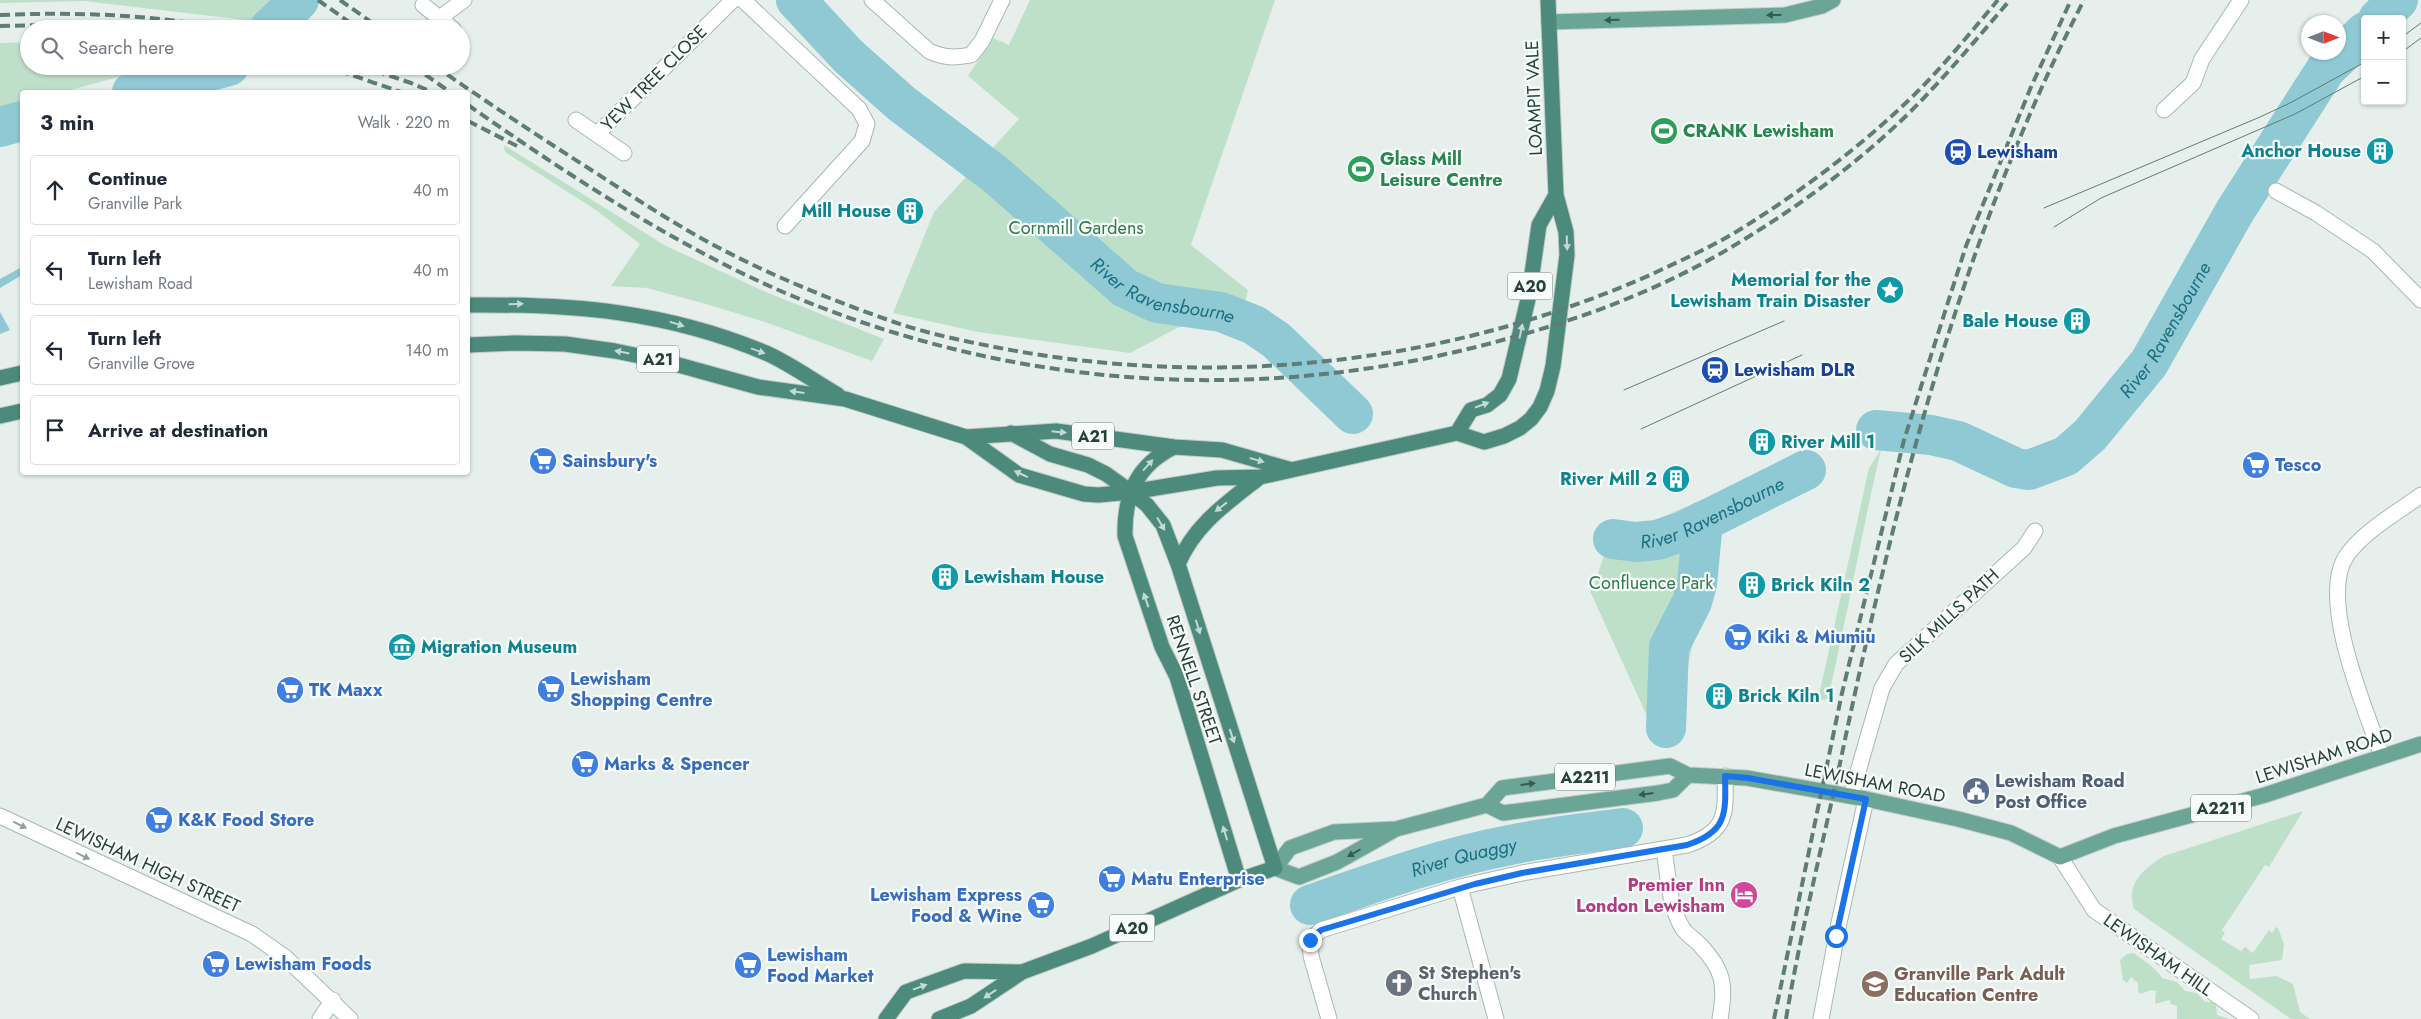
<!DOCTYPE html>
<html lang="en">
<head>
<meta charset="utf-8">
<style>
  body { margin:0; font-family:Jost,sans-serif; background:#f2f2f3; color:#1f2937 }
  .controls { position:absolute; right:15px; top:15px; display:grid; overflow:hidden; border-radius:5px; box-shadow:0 1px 4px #0004 }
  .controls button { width:45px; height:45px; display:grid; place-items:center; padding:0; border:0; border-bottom:1px solid #e0e1e3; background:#fff; color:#1f2937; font:25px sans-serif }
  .compass { position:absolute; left:2301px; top:15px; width:45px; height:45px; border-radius:50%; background:#fff; box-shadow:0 1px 4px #0004; rotate:90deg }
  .stop { position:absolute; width:15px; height:15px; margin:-11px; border:4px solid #1a73e8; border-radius:50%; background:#fff }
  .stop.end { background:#1a73e8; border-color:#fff; box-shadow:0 1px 5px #0008 }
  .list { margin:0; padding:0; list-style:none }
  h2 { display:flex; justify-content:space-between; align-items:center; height:65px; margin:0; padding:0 20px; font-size:21px }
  h2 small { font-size:16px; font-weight:400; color:#747a83 }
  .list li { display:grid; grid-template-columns:32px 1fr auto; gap:15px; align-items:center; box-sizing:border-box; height:70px; margin:0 10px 10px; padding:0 10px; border:1px solid #e0e1e3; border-radius:5px }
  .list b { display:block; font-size:19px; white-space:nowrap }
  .list p { margin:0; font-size:16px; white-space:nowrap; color:#747a83 }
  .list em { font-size:16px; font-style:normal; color:#747a83 }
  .icon { flex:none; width:28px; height:28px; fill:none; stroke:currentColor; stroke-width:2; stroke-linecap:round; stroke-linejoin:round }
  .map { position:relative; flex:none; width:2421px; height:1019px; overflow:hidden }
  .search { position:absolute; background:#fff; box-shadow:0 1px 4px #0004; left:20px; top:20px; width:450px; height:55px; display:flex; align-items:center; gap:12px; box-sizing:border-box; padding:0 18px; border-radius:28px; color:#747a83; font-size:19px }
  .panel { position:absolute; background:#fff; box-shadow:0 1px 4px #0004; left:20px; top:90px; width:450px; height:385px; border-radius:5px }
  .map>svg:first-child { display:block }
  .green { fill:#bfe0c8 }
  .water { fill:#8ec9d4 }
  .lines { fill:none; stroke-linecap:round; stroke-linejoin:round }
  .river { stroke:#8ec9d4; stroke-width:40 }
  .minor-casing { stroke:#a8b8b2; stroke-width:17 }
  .tertiary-casing { stroke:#a8b8b2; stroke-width:17 }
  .primary-casing { stroke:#c2cac8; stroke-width:17 }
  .trunk-casing { stroke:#c2cac8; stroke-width:17 }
  .minor { stroke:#fff; stroke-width:15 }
  .tertiary { stroke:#fff; stroke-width:15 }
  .primary { stroke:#6aa596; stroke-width:15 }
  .trunk { stroke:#4c8a7c; stroke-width:15 }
  .tram { stroke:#5f7d75; stroke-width:1 }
  .rail { stroke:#5f7d75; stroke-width:4; stroke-dasharray:10 5; stroke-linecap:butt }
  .oneway { fill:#365b51 }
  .oneway2 { fill:#c4d9d4 }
  .oneway3 { fill:#92a09c }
  .route { stroke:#1a73e8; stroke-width:6 }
  .labels { text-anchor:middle; stroke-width:4.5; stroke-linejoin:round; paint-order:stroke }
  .shield { fill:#f7fbf9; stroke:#637a73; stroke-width:1 }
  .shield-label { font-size:16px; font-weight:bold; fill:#24423a }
  .street-label { font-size:18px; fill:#24423a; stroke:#f7fbf9 }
  .leisure-label { font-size:18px; font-weight:bold; fill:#27864d; stroke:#f7fbf9; text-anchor:start }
  .culture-label { font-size:18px; font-weight:bold; fill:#0d838f; stroke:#f7fbf9; text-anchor:end }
  .transit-label { font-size:18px; font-weight:bold; fill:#164399; stroke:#f7fbf9; text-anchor:start }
  .park-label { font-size:18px; fill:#2d7a4b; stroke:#f7fbf9 }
  .shop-label { font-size:18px; font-weight:bold; fill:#366cbe; stroke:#f7fbf9; text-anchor:start }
  .service-label { font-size:18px; font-weight:bold; fill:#4e5e75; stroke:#f7fbf9; text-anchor:start }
  .hotel-label { font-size:18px; font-weight:bold; fill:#b23c85; stroke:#f7fbf9; text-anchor:end }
  .worship-label { font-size:18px; font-weight:bold; fill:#5b616d; stroke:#f7fbf9; text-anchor:start }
  .education-label { font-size:18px; font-weight:bold; fill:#785e54; stroke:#f7fbf9; text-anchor:start }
  .water-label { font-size:19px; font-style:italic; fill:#1c6f80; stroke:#f7fbf9 }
</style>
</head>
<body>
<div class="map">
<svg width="2421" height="1019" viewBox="0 0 2421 1019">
  <rect width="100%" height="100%" fill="#e6efeb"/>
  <path class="green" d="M0 0H283L262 22 84 1 0 3Z
    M1030 0H1275L1191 245 1248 290 1244 306 1177 328 1130 353 978 332 893 313 934 212 1019 119 968 76 993 38 1009 45Z
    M29 42V66H159L63 92H22V103L0 109V43Z
    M504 145 666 246 768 293 884 339 872 361 765 322 706 304 647 288 611 286 640 244 596 210 505 152Z
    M1881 449C1862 532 1847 616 1828 699L1818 700 1869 468Z
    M1704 499 1718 528 1674 730 1651 725 1590 591 1597 588 1595 583 1609 540Z
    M2303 811 2269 867 2265 865 2222 930 2225 933 2221 939 2241 951 2245 947 2253 953 2269 930 2272 933 2276 927 2278 928 2284 944 2282 960 2249 965 2250 979 2277 976 2293 984 2300 1012 2310 1019H2291L2134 909C2126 884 2143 869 2164 856Z
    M2134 953C2143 961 2155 966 2162 978L2177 982 2185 991 2197 993 2205 1002H2213L2216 1005 2217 1015 2229 1019H2177V1006L2171 1004 2170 1000 2155 1004 2156 991 2151 990 2140 994 2138 991V983L2131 977 2127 983 2123 980 2120 960 2127 954Z"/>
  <path class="water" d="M22 267V275L0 288V279Z
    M0 312 10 330 0 334Z"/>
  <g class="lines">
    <g class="river">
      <path id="s1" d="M796 0 848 56 902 104 996 175 1125 288 1157 303 1221 312 1254 325 1276 340 1353 414"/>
      <path d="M2378 19 2398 0"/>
      <path d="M269 29 299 0"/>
      <path d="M132 92 229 66"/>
      <path d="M0 127 22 121"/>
      <path id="s2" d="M1876 430 1931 435 1958 441 2016 468 2029 470 2066 456 2090 435 2149 363 2235 211 2326 69 2365 32"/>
      <path id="s3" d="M1613 539 1636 542 1657 540 1684 531 1806 470"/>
      <path d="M1666 728 1669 647 1692 602 1697 584 1703 521"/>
      <path id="s4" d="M1310 905C1376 882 1441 858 1510 845 1547 837 1585 833 1623 828"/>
    </g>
    <defs>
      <path id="minor" d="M743 0 859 109 867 124 862 141 785 226
        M872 0 929 51C944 58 955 58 971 55L982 41 1002 0
        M423 5 453 29
        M441 17 464 0
        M2164 110 2193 83 2202 59 2241 0
        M576 120 624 153
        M597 134 733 0
        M2276 191 2316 213 2373 251 2421 300
        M2382 756C2366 711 2317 598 2347 555 2365 530 2397 513 2421 495
        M1851 796 1882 688 1896 664 2024 548 2035 531
        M1664 849C1668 874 1669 907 1683 929 1687 935 1695 939 1700 945 1724 970 1726 985 1720 1019
        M1460 887 1496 1019
        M320 1019 333 1000
        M1329 1019 1311 956 1310 940 1321 930 1460 887 1522 873 1687 845C1727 832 1726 814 1725 776
        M1821 1019 1839 923 1866 799"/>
      <path id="tertiary" d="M0 816 252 934 286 958 350 1019
        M2060 857 2094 910 2251 1019"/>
      <path id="primary" d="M1549 22 1785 15 1822 6 1833 0
        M1487 805 1503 813 1658 793 1673 790 1688 775
        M1396 829 1337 862 1299 877 1275 868 1290 848 1334 832 1396 829 1487 805 1502 788 1670 766 1688 775 1747 778 1866 799 1958 819 2011 833 2060 857 2114 836 2265 795 2421 744"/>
      <path id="trunk" d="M468 305C574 304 666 311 766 353 791 364 815 382 838 395
        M468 345 515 343 565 344 615 351 664 361 758 387 845 399 966 437 1056 431 1174 447 1222 450 1292 470
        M0 378 22 373
        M0 416 22 411
        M1457 433 1484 442 1504 436 1520 428 1531 419 1540 407 1547 391 1553 366 1567 255 1566 232 1556 195 1548 0
        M1457 433 1471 410 1487 405 1500 395 1509 379 1529 295 1539 225 1556 195
        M966 437 1019 475 1084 494 1098 495 1131 492 1217 478 1260 477 1457 433
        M1174 447C1137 465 1124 495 1125 536L1162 647 1177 677 1239 880
        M1178 564C1195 524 1227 503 1260 477
        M886 1019 906 992 964 971 1022 972
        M939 1019 971 1006 1022 972 1092 946 1239 880 1275 868 1178 564 1163 525 1147 505 1131 492 1106 474 1088 465 1050 454 1011 433"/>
    </defs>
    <use href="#minor" class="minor-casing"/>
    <use href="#tertiary" class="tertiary-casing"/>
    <use href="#primary" class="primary-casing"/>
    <use href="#trunk" class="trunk-casing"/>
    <use href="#minor" class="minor"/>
    <use href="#tertiary" class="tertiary"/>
    <use href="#primary" class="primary"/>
    <use href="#trunk" class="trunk"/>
    <path class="tram" d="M2402 37 2421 23
      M2402 52 2421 38
      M2044 208 2260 117 2290 103 2365 62
      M2054 227 2101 198 2295 114 2365 76
      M1624 390 1784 321
      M1641 429 1802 355"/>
    <path class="rail" d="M318 0 359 29
      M340 0 381 29
      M0 15C76 12 150 14 225 29
      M0 26 93 24 142 29
      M325 66 401 92
      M361 66 411 83 432 92
      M413 66 450 92
      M435 66C488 103 541 138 596 173 633 197 670 221 708 242 767 274 831 300 894 322 929 334 968 342 1005 349 1221 389 1449 364 1650 275 1682 260 1714 246 1744 227 1803 190 1860 147 1911 98 1942 68 1970 33 1998 0
      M468 105C574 179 698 261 820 307 1046 394 1285 403 1517 336 1597 314 1677 282 1748 237 1808 200 1868 155 1918 104 1950 71 1980 35 2010 0
      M468 121 521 148
      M1774 1019 1842 693 1904 440 1966 246 2031 87 2071 0
      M1786 1019C1800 935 1821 851 1839 768 1894 505 1960 240 2084 0"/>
  </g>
  <defs><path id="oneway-solid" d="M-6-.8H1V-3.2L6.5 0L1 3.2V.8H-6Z" transform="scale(1.25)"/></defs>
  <g class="oneway">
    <use href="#oneway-solid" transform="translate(1774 15) rotate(179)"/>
    <use href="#oneway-solid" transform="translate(1612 20) rotate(178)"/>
    <use href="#oneway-solid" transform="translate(1528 784) rotate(-7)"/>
    <use href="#oneway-solid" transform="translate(1646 794) rotate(173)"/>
    <use href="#oneway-solid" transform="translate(1354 853) rotate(150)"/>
  </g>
  <g class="oneway2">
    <use href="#oneway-solid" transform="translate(1567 243) rotate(88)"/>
    <use href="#oneway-solid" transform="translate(516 304) rotate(-1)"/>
    <use href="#oneway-solid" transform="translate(677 324) rotate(17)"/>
    <use href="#oneway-solid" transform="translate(1521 331) rotate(-78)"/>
    <use href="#oneway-solid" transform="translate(758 351) rotate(20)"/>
    <use href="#oneway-solid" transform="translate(622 352) rotate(-169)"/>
    <use href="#oneway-solid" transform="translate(797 392) rotate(-172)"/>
    <use href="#oneway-solid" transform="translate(1482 405) rotate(-21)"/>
    <use href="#oneway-solid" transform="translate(1059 432) rotate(6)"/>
    <use href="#oneway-solid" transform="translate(1257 460) rotate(16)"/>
    <use href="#oneway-solid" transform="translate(1148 465) rotate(-48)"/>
    <use href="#oneway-solid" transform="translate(1021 474) rotate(-155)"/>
    <use href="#oneway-solid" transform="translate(1221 507) rotate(142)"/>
    <use href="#oneway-solid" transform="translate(1161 524) rotate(59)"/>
    <use href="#oneway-solid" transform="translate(1146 600) rotate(-109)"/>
    <use href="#oneway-solid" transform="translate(1198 627) rotate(73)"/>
    <use href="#oneway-solid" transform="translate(1232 736) rotate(72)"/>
    <use href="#oneway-solid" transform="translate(1225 833) rotate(-107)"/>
    <use href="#oneway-solid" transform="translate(920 987) rotate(-20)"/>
    <use href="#oneway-solid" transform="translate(990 994) rotate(146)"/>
  </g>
  <g class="oneway3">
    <use href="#oneway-solid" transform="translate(20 825) rotate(26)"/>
    <use href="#oneway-solid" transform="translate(83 856) rotate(26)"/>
  </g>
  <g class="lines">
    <path class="route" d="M1310 940 1321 930 1475 884 1522 873 1687 845C1727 832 1726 814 1725 776L1748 778 1866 799 1836 936"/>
  </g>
  <defs>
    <symbol id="stadium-disc" viewBox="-11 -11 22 22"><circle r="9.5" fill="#2e9e5b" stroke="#f7fbf9"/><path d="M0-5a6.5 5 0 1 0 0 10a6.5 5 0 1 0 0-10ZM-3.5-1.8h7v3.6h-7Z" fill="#fff"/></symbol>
    <symbol id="building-disc" viewBox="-11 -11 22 22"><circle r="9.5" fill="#0f9aa8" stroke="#f7fbf9"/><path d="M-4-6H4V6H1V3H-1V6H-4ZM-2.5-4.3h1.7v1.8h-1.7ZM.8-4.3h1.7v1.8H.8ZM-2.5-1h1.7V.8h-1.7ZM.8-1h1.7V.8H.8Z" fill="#fff"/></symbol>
    <symbol id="station-disc" viewBox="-11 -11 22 22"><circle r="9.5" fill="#1a4fb4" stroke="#f7fbf9"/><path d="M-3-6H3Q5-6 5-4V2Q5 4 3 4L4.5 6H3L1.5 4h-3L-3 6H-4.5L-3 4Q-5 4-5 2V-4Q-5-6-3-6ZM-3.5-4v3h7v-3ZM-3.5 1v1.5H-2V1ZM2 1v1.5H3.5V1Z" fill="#fff"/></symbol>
    <symbol id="sight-disc" viewBox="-11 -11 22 22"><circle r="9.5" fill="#0f9aa8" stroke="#f7fbf9"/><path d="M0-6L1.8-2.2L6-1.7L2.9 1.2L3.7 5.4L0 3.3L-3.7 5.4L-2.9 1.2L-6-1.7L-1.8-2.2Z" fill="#fff"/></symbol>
    <symbol id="supermarket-disc" viewBox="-11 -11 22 22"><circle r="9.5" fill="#3f7fe0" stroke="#f7fbf9"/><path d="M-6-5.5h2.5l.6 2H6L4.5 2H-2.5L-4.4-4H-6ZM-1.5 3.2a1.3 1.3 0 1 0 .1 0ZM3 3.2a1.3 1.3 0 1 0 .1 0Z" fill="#fff"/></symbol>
    <symbol id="museum-disc" viewBox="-11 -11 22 22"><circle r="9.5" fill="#0f9aa8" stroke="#f7fbf9"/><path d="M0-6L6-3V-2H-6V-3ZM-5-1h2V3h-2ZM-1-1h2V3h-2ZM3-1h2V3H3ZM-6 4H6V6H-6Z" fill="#fff"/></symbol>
    <symbol id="civic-disc" viewBox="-11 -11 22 22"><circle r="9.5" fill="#5c6f8a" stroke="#f7fbf9"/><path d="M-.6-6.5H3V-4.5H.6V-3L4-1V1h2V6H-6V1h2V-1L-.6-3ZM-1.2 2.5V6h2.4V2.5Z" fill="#fff"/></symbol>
    <symbol id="hotel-disc" viewBox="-11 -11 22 22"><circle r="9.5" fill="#d1479c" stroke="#f7fbf9"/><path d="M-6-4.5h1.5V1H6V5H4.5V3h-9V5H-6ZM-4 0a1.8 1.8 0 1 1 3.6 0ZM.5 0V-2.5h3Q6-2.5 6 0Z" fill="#fff"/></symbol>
    <symbol id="church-disc" viewBox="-11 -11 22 22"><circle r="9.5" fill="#6b7280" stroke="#f7fbf9"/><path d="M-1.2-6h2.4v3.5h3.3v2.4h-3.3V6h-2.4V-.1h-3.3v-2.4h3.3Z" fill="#fff"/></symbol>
    <symbol id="university-disc" viewBox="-11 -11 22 22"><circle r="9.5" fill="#8d6e63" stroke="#f7fbf9"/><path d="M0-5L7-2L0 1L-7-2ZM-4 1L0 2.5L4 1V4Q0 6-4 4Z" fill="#fff"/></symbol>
  </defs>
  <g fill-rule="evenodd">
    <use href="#stadium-disc" x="1648" y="115" width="32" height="32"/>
    <use href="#building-disc" x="2364" y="135" width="32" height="32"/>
    <use href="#station-disc" x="1942" y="136" width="32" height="32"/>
    <use href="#stadium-disc" x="1345" y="153" width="32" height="32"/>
    <use href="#building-disc" x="894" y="195" width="32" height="32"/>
    <use href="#sight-disc" x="1874" y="274" width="32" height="32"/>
    <use href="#building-disc" x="2061" y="305" width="32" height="32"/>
    <use href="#station-disc" x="1699" y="354" width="32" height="32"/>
    <use href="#building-disc" x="1746" y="426" width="32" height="32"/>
    <use href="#supermarket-disc" x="527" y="445" width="32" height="32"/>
    <use href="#supermarket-disc" x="2240" y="449" width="32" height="32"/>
    <use href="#building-disc" x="1660" y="463" width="32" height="32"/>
    <use href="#building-disc" x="929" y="561" width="32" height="32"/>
    <use href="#building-disc" x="1736" y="569" width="32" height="32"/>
    <use href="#supermarket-disc" x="1722" y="621" width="32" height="32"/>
    <use href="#museum-disc" x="386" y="631" width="32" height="32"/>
    <use href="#supermarket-disc" x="535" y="673" width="32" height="32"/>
    <use href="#supermarket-disc" x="274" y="674" width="32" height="32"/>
    <use href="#building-disc" x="1703" y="680" width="32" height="32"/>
    <use href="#supermarket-disc" x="569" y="748" width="32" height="32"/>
    <use href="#civic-disc" x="1960" y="775" width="32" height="32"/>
    <use href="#supermarket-disc" x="143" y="804" width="32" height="32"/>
    <use href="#supermarket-disc" x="1096" y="863" width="32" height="32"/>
    <use href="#hotel-disc" x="1728" y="879" width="32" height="32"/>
    <use href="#supermarket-disc" x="1025" y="889" width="32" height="32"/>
    <use href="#supermarket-disc" x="200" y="948" width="32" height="32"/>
    <use href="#supermarket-disc" x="732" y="949" width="32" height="32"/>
    <use href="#church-disc" x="1383" y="967" width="32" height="32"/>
    <use href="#university-disc" x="1859" y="968" width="32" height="32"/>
  </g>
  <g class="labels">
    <g class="shield">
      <rect x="1507.5" y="272.5" width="45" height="27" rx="4"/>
      <rect x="637" y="345.5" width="42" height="27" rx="4"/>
      <rect x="1072" y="422.5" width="42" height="27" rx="4"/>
      <rect x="1555" y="763.5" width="60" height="27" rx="4"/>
      <rect x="2191" y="794.5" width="60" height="27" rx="4"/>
      <rect x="1109.5" y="914.5" width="45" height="27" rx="4"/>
    </g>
    <g class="shield-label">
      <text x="1530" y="292">A20</text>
      <text x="658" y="365">A21</text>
      <text x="1093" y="442">A21</text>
      <text x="1585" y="783">A2211</text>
      <text x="2221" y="814">A2211</text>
      <text x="1132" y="934">A20</text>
    </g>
    <g class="street-label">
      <text transform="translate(654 78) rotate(-45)" y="6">YEW TREE CLOSE</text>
      <text transform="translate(1534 98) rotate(-92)" y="6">LOAMPIT VALE</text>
      <text transform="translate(1949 616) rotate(-43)" y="6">SILK MILLS PATH</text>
      <text transform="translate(1194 680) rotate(71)" y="6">RENNELL STREET</text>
      <text transform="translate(2324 756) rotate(-18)" y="6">LEWISHAM ROAD</text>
      <text transform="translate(1875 783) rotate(11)" y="6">LEWISHAM ROAD</text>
      <text transform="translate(148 865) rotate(25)" y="6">LEWISHAM HIGH STREET</text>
      <text transform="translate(2158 955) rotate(35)" y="6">LEWISHAM HILL</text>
    </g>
    <g class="leisure-label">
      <text x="1683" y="137">CRANK Lewisham</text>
      <text x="1380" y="165">Glass Mill<tspan x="1380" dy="21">Leisure Centre</tspan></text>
    </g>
    <g class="culture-label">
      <text x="2361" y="157">Anchor House</text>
      <text x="891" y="217">Mill House</text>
      <text x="1871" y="286">Memorial for the<tspan x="1871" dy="21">Lewisham Train Disaster</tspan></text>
      <text x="2058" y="327">Bale House</text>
      <text x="1781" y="448" text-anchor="start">River Mill 1</text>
      <text x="1657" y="485">River Mill 2</text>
      <text x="964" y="583" text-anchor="start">Lewisham House</text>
      <text x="1771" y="591" text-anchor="start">Brick Kiln 2</text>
      <text x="421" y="653" text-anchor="start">Migration Museum</text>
      <text x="1738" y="702" text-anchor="start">Brick Kiln 1</text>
    </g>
    <g class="transit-label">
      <text x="1977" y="158">Lewisham</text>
      <text x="1734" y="376">Lewisham DLR</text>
    </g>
    <g class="park-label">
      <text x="1076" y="234">Cornmill Gardens</text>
      <text x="1651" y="589">Confluence Park</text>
    </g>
    <g class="shop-label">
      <text x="562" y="467">Sainsbury's</text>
      <text x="2275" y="471">Tesco</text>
      <text x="1757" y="643">Kiki &amp; Miumiu</text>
      <text x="570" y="685">Lewisham<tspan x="570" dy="21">Shopping Centre</tspan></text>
      <text x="309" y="696">TK Maxx</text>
      <text x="604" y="770">Marks &amp; Spencer</text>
      <text x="178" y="826">K&amp;K Food Store</text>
      <text x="1131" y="885">Matu Enterprise</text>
      <text x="1022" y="901" text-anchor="end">Lewisham Express<tspan x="1022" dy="21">Food &amp; Wine</tspan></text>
      <text x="767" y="961">Lewisham<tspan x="767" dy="21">Food Market</tspan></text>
      <text x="235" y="970">Lewisham Foods</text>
    </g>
    <g class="service-label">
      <text x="1995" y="787">Lewisham Road<tspan x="1995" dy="21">Post Office</tspan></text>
    </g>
    <g class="hotel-label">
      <text x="1725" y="891">Premier Inn<tspan x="1725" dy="21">London Lewisham</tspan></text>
    </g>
    <g class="worship-label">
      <text x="1418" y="979">St Stephen's<tspan x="1418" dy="21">Church</tspan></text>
    </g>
    <g class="education-label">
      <text x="1894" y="980">Granville Park Adult<tspan x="1894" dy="21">Education Centre</tspan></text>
    </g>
    <g class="water-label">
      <text dy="7" stroke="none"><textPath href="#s1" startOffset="474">River Ravensbourne</textPath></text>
      <text dy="7" stroke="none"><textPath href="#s2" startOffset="361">River Ravensbourne</textPath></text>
      <text dy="7" stroke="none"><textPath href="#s3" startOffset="105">River Ravensbourne</textPath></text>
      <text dy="7" stroke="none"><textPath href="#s4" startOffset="161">River Quaggy</textPath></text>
    </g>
  </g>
</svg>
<div class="controls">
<button>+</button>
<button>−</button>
</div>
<svg class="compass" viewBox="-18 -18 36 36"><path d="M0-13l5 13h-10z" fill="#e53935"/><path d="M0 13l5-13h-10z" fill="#747a83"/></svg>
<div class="stop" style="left:1836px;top:936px"></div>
<div class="stop end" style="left:1310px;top:940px"></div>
<div class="search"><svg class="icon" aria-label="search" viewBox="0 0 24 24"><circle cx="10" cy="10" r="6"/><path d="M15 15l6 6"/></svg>Search here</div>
<section class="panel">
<h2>3 min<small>Walk · 220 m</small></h2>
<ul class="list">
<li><svg class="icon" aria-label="ahead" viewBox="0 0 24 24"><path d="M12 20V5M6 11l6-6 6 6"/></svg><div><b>Continue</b><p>Granville Park</p></div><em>40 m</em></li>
<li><svg class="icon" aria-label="left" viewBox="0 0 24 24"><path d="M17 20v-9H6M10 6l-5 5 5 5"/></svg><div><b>Turn left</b><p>Lewisham Road</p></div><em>40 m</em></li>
<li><svg class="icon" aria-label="left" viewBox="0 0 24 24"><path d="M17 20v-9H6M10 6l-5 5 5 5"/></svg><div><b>Turn left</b><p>Granville Grove</p></div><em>140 m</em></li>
<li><svg class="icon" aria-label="arrive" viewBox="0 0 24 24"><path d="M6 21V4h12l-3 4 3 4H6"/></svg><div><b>Arrive at destination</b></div></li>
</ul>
</section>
</div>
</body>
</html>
